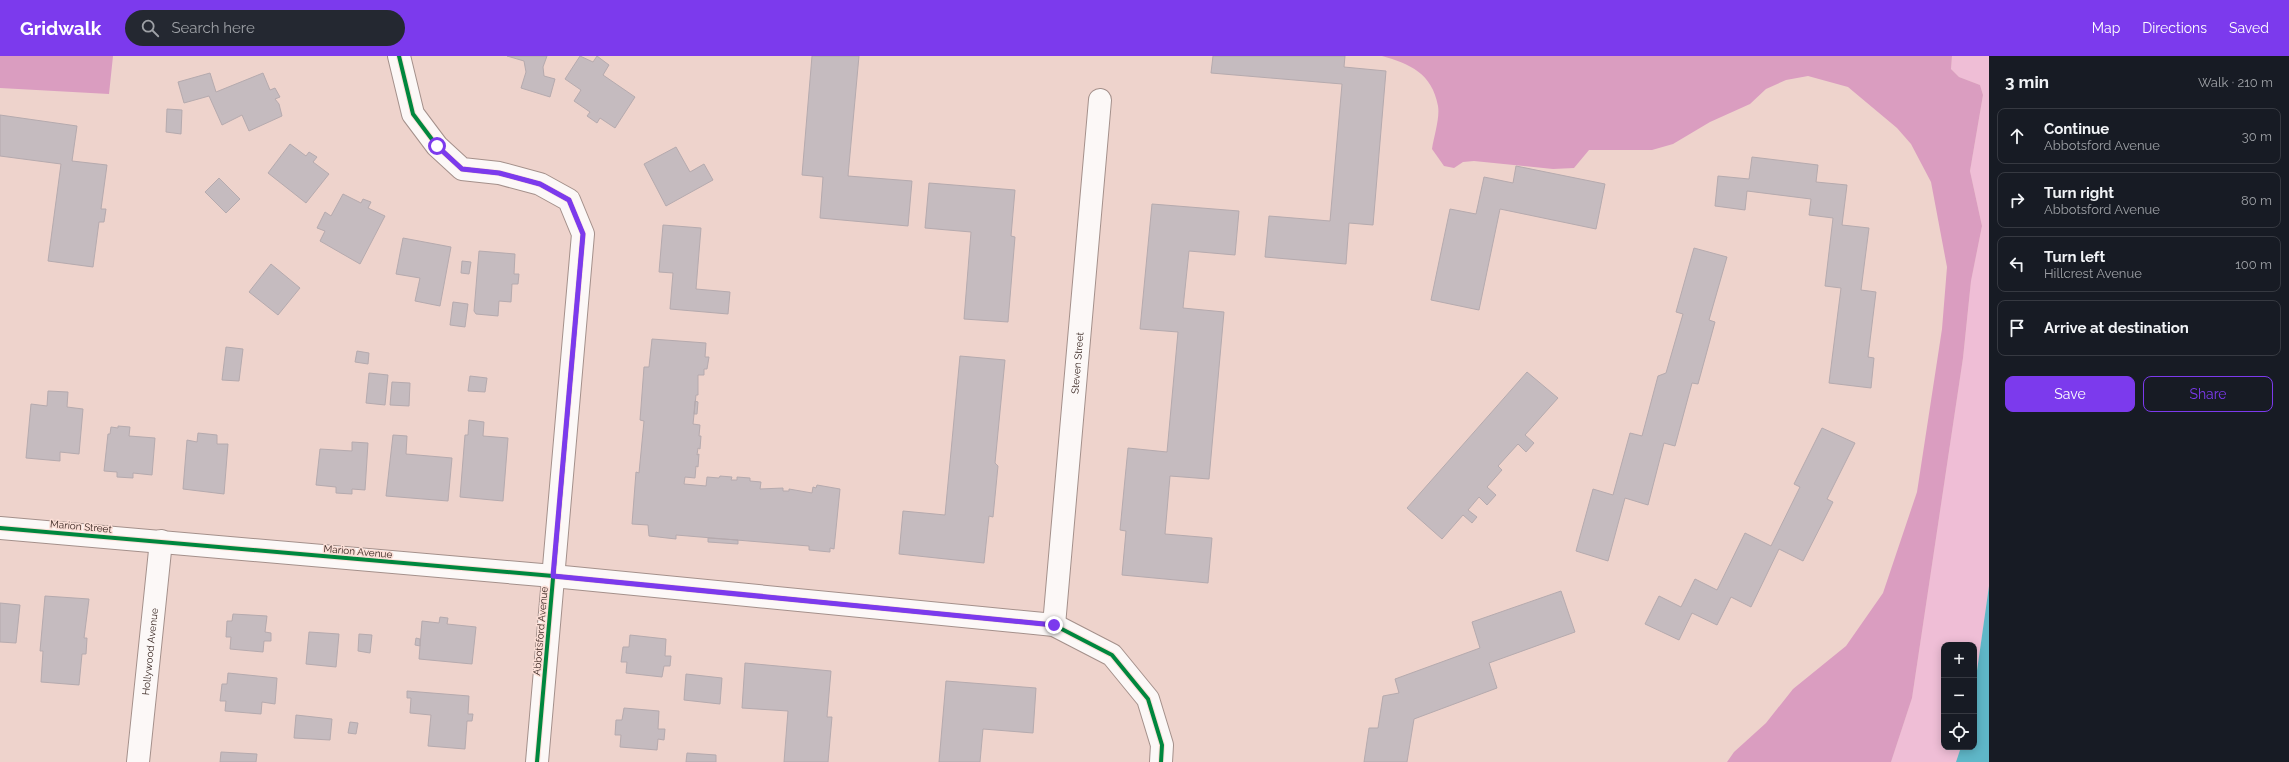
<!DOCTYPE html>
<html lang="en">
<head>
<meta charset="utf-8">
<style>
  body { margin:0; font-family:Raleway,sans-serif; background:#242831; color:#f1f3f6 }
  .controls { position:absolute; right:12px; bottom:12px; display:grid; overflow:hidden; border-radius:8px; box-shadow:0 2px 10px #0003 }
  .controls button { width:36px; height:36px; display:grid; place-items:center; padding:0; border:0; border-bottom:1px solid #363941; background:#171b24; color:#f1f3f6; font:20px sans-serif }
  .stop { position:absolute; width:12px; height:12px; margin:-9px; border:3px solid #7c3aed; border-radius:50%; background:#fff }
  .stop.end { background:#7c3aed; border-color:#fff; box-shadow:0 1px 4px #0008 }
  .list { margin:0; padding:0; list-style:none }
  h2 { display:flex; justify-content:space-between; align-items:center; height:52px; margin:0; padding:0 16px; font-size:17px }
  h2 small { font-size:13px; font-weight:400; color:#9ea1a6 }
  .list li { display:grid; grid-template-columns:26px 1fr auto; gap:12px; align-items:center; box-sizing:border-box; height:56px; margin:0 8px 8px; padding:0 8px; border:1px solid #363941; border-radius:8px }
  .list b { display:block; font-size:15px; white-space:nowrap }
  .list p { margin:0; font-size:13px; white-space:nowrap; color:#9ea1a6 }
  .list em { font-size:13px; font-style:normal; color:#9ea1a6 }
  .actions { display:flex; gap:8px; padding:12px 16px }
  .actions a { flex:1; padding:9px 0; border:1px solid #7c3aed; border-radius:8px; text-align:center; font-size:14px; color:#7c3aed }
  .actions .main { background:#7c3aed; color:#fff }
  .icon { flex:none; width:22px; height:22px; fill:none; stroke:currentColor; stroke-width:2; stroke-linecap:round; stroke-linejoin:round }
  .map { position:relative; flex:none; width:1989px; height:706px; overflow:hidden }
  header { display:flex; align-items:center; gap:24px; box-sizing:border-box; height:56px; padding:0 20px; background:#7c3aed; color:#fff }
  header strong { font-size:19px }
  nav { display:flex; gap:22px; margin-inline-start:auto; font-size:14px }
  .search { width:280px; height:36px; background:#242831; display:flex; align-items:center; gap:10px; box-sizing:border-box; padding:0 14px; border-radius:22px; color:#9ea1a6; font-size:15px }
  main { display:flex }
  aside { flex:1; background:#171b24 }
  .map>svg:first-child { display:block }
  .green { fill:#efbed6 }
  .forest { fill:#da9dc0 }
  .water { fill:#5fb7c8 }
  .building { fill:#c5bbbf; stroke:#b5aaae }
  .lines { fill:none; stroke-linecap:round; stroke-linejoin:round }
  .minor-casing { stroke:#a4908b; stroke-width:24 }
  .minor { stroke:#fcf8f7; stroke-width:22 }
  .cycleway-casing { stroke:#fbded6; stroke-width:6 }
  .cycleway { stroke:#00873e; stroke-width:4 }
  .route { stroke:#7c3aed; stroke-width:5 }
  .labels { text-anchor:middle; stroke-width:3; stroke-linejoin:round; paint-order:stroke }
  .street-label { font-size:10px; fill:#372520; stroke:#fbded6 }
</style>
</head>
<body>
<header>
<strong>Gridwalk</strong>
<div class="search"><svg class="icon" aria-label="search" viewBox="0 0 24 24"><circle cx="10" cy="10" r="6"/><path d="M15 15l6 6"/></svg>Search here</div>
<nav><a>Map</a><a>Directions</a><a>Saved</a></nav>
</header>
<main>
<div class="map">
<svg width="1989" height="706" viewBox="0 0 1989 706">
  <rect width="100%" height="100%" fill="#eed3cc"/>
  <path class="green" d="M1952 0H1989V530L1974 636V589H1944V691H1961L1956 706H1891L1912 642 1963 302 1971 225 1982 170 1970 115 1983 39 1980 29 1959 21 1951 13Z"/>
  <path class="forest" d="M0 0H113L109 38 0 32Z
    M1382 0H1952L1951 13 1959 21 1980 29 1983 39 1970 115 1982 170 1971 225 1963 302 1912 642 1891 706H1727L1734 696 1766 667 1793 633 1846 590 1883 537 1917 436 1942 273 1947 211 1931 126 1911 88 1897 72 1848 31 1808 20 1786 24 1766 33 1750 48 1710 66 1673 88 1652 94H1589L1574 112 1553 113 1474 105 1463 106 1454 112 1444 110 1432 93C1434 80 1440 62 1438 50 1432 17 1410 8 1382 0Z"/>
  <path class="water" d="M1989 530V706H1956L1961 691H1974V636Z"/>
  <path class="building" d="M507 0H547L543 11 544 20 555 23 550 41 521 32 526 16 524 5Z
    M580 0 593 6 597 0 609 9 603 19 635 41 615 72 600 62 597 67 587 60 590 56 574 45 581 34 565 23Z
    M812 0H859L848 120 912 125 908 170 820 162 823 121 802 119Z
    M1213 0H1345L1344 11 1386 15 1373 169 1349 167 1346 208 1265 201 1269 160 1330 165 1342 28 1211 17Z
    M210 17 216 36 263 17 270 34 275 32 280 41 275 43 279 48 282 60 249 75 242 59 222 69 209 40 184 47 178 26Z
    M167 53 182 54 181 78 166 76Z
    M0 59 77 70 72 105 107 109 101 153H106L104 166H99L93 211 48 205 61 108 0 100Z
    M290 88 306 100 309 96 317 101 313 106 329 118 306 147 268 117Z
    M676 91 690 116 704 108 713 124 666 150 644 108Z
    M1752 101 1818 109 1816 126 1847 129 1842 169 1869 172 1861 234 1876 236 1868 301 1874 302 1871 332 1829 327 1841 232 1825 230 1833 162 1809 159 1811 143 1747 135 1745 154 1715 150 1718 120 1749 123Z
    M1516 110 1605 128 1596 173 1500 153 1479 254 1431 244 1450 153 1476 158 1484 121 1513 127Z
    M219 122 240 143 226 157 205 136Z
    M929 127 1015 134 1011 180 1015 181 1008 266 964 263 971 176 925 172Z
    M343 138 361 147 363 143 371 146 368 152 385 160 360 208 320 185 325 175 317 172 325 156 331 160Z
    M1152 148 1239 155 1235 199 1189 195 1183 252 1224 256 1209 423 1170 420 1165 478 1212 482 1208 527 1122 519 1126 475 1120 474 1128 392 1167 396 1178 276 1140 273Z
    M663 169 701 172 696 233 730 236 728 258 670 253 673 217 659 216Z
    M403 182 451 191 440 250 415 245 420 222 396 218Z
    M1694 192 1727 201 1709 264 1715 266 1698 328 1692 327 1675 390 1664 387 1648 449 1625 442 1608 505 1576 495 1593 433 1613 439 1630 377 1642 380 1658 320 1666 317 1683 258 1676 256Z
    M479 195 515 198 514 218H519L518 228H512L511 246 499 245 498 260 476 258 474 255Z
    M462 205 471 206 469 218 461 217Z
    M271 208 300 232 278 259 249 236Z
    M453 246 468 248 465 271 450 269Z
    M652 283 706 287 705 301H709L707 313H704V319H698V339H696L693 368 700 369 699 380H701L700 393 698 392 697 399 699 398 698 411 696 410 695 422 685 421 684 428 706 430 707 421 719 422 720 420 732 421 731 424H737V421L750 422V425L761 426 760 433 783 432V435H789V433L812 437 813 431 816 432 817 429 840 433 834 493 830 492V496L809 494V490L676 479V483L649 480 648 469 632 468 636 416 639 417 644 365 640 364 644 311H649Z
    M226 291 243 293 239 325 222 324Z
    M357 295 369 297 368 308 355 306Z
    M960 300 1005 304 995 407 998 410 993 461 989 460 984 507 899 498 903 455 945 459Z
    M1527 316 1558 342 1525 379 1534 387 1526 396 1518 388 1498 410 1502 414 1487 431 1496 439 1487 449 1479 441 1468 454 1477 461 1472 467 1463 459 1442 483 1407 452Z
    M369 317 388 319 385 349 366 347Z
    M470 320 487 322 485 336 468 335Z
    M392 326 410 327 409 350 390 349Z
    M48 335 68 336 67 351 83 353 79 398 60 396V405L26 402 31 348 47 350Z
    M695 345 698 346 697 358H694Z
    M469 364 484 366 483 380 508 382 503 445 460 441 465 379H468Z
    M118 370 130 371 129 380 155 382 152 419 133 417V422L117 421V416L104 415 108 378H110L111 371 118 372Z
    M1822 372 1855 387 1827 443 1833 446 1803 505 1779 493 1751 551 1731 541 1717 569 1692 557 1679 584 1645 568 1659 540 1681 551 1695 523 1717 534 1745 477 1771 490 1800 431 1794 428Z
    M198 377 217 379V388H228L224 438 183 433 187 384 197 386Z
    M393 379 407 380 406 398 452 402 448 445 386 440Z
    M352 386 368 387 365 434 352 433V438L336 437V431L316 429 320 393 352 395Z
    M708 482 738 484V488L708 486Z
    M1561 535 1575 576 1489 607 1497 632 1414 663 1407 706H1364L1369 672H1378L1383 640 1399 637 1395 623 1480 592 1472 566Z
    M45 540 89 543 84 582H87L86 598H82L79 629 41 626 43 595H40Z
    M0 547 20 549 16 587 0 586Z
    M233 558 267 560 265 576 271 577V585H264L263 596 230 593 231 581H226L227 565H232Z
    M440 561 448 562 447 568 476 571 472 608 419 603 422 565 439 567Z
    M309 576 339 578 336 611 306 608Z
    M359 578 372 579 370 597 358 595Z
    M630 579 666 583 665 600H671L670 610H664L662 621 626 617 627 606H621L623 591H629Z
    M416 582 420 583V590L415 589Z
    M745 607 831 615 827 661H832L828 706H784L788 655 742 652Z
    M228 617 277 622 275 648 262 646 261 658 225 655 226 645H220L222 628H227Z
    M686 618 722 622 720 648 684 644Z
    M946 625 1036 632 1033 677 983 673 980 706H939Z
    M407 635 469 640 468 658H473L472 665H467L465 693 428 690 431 659 410 657 411 642H407Z
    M624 652 659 655 658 673H665L664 684 658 683 657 694 620 691 621 679H615L616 664H622Z
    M296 659 332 663 330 684 294 682Z
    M350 666 358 667 356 678 348 677Z
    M221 696 257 698 256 706H220Z
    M687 697 716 699V706H686Z"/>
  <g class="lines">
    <defs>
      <g id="minor">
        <path d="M399 0 413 58 437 90 462 113 499 117 540 128 569 144 583 178 537 706"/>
        <path d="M0 472 553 520 1054 569 1112 599 1148 643 1162 689 1161 706"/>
        <path id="s1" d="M1054 569 1100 44"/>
        <path id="s2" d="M138 706 161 485"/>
      </g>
    </defs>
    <use href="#minor" class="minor-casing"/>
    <use href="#minor" class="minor"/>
    <defs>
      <path id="cycleway" d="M399 0 413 58 437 90 462 113 499 117 540 128 569 144 583 178 537 706
        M0 472 553 520 1054 569 1112 599 1148 643 1162 689 1161 706"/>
    </defs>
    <use href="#cycleway" class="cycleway-casing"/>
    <use href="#cycleway" class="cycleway"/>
  </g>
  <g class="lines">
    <path class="route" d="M437 90 462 113 499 117 540 128 569 144 583 178 553 520 1054 569"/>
  </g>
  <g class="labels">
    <g class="street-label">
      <text dy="4" stroke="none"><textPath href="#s1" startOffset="263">Steven Street</textPath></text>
      <text transform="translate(81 470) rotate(5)" y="4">Marion Street</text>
      <text transform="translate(358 495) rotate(5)" y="4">Marion Avenue</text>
      <text transform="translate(540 575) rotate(-85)" y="4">Abbotsford Avenue</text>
      <text dy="4" stroke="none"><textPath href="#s2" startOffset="111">Hollywood Avenue</textPath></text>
    </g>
  </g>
</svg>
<div class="controls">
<button>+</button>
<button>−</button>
<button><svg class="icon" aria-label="locate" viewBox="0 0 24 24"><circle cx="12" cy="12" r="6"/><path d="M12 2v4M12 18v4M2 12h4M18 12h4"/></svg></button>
</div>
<div class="stop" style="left:437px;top:90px"></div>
<div class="stop end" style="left:1054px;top:569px"></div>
</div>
<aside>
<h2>3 min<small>Walk · 210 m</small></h2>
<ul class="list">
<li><svg class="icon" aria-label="ahead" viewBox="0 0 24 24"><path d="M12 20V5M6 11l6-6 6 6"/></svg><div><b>Continue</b><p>Abbotsford Avenue</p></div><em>30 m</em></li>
<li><svg class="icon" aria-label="right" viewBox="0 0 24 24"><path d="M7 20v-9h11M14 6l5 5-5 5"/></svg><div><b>Turn right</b><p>Abbotsford Avenue</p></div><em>80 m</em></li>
<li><svg class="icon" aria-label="left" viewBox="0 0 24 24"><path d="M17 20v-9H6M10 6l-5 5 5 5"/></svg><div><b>Turn left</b><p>Hillcrest Avenue</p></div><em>100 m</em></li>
<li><svg class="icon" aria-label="arrive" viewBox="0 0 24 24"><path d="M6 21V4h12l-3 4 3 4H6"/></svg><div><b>Arrive at destination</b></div></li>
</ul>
<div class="actions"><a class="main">Save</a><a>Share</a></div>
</aside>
</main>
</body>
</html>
